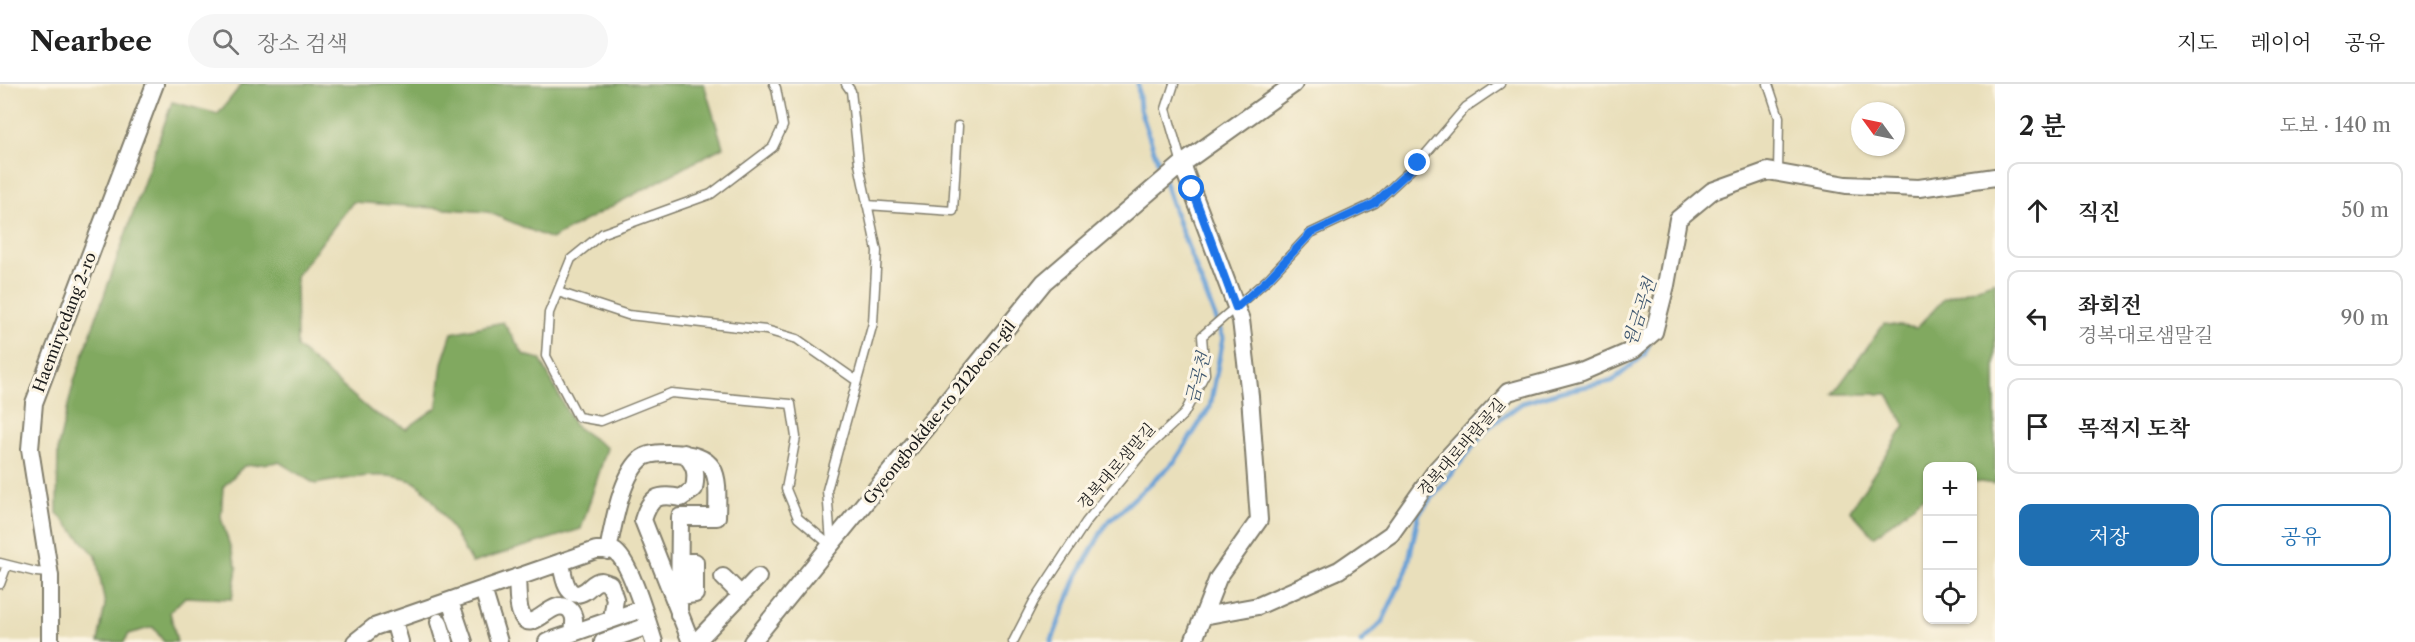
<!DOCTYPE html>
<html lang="ko">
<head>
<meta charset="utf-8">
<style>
  body { margin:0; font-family:"Libre Caslon Text","Noto Serif KR",serif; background:#f6f6f6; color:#222 }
  .controls { position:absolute; right:18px; bottom:18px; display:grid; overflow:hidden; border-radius:12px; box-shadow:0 2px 4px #0004 }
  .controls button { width:54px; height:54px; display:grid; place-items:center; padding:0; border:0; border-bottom:2px solid #e0e0e0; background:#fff; color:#222; font:30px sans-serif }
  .compass { position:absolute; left:1851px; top:18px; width:54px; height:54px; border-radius:50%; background:#fff; box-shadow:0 2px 4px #0004; rotate:303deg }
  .stop { position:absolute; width:18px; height:18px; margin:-14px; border:4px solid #1a73e8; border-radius:50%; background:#fff }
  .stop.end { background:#1a73e8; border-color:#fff; box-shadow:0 2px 6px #0008 }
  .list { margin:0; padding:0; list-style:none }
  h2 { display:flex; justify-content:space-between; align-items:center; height:78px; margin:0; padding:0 24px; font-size:26px }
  h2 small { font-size:20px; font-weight:400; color:#767676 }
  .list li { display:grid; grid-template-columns:39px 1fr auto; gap:18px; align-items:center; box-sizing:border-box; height:96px; margin:0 12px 12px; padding:0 12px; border:2px solid #e0e0e0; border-radius:12px }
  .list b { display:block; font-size:22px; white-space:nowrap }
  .list p { margin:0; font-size:20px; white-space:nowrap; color:#767676 }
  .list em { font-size:20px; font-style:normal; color:#767676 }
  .actions { display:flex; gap:12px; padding:18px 24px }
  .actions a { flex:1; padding:14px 0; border:2px solid #1f6fb2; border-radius:12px; text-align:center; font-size:21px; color:#1f6fb2 }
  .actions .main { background:#1f6fb2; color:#fff }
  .icon { flex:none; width:33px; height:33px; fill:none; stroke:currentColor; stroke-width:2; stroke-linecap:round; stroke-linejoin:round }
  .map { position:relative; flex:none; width:1995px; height:558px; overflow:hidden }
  header { display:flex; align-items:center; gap:36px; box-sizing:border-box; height:84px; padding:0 30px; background:#fff; border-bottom:2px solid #e0e0e0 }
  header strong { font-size:28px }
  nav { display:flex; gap:33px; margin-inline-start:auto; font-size:21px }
  .search { width:420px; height:54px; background:#f6f6f6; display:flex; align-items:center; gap:15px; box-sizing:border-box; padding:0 21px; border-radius:33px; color:#767676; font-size:22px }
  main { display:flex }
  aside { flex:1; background:#fff }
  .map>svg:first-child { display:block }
  .forest { fill:#81a960; stroke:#4e623e; stroke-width:1.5 }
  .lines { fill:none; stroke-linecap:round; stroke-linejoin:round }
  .stream { stroke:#68a0d6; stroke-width:5 }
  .lane-casing { stroke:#827e6c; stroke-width:11 }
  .street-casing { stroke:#827e6c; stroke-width:20 }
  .lane { stroke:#fff; stroke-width:8 }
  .street { stroke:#fff; stroke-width:16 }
  .route { stroke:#1a73e8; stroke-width:8 }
  .labels { text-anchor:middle; stroke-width:6; stroke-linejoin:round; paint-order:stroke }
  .street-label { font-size:16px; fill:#1c1c1c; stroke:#fcf5e5 }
  .water-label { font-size:18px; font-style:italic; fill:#3e5770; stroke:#fcf5e5 }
</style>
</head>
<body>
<header>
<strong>Nearbee</strong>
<div class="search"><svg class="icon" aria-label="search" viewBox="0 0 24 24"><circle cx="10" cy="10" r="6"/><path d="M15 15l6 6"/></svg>장소 검색</div>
<nav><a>지도</a><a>레이어</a><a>공유</a></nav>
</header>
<main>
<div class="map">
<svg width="1995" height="558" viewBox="0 0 1995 558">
  <rect width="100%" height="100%" fill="#fcf5e5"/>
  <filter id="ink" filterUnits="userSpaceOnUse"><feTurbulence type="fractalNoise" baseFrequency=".0167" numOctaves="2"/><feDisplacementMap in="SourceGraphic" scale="12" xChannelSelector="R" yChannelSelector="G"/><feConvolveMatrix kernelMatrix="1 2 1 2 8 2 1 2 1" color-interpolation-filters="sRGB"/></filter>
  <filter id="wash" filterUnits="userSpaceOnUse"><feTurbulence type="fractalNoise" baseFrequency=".008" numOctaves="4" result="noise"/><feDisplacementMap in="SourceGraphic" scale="24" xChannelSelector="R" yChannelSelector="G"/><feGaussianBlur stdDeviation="1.35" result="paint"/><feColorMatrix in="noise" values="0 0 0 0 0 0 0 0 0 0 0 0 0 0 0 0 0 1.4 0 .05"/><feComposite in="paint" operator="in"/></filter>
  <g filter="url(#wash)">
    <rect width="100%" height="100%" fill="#e9dfbb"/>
    <path class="forest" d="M242 0H704L723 63 551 155 488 128 353 118 296 192 297 263 372 328 406 345 437 323 442 279 452 249 503 238 524 271 540 275 574 341 607 364 581 445 472 479C461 461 431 404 412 397 380 386 347 395 315 400L279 378 244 382 223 403 221 434 237 484 232 515 185 513 170 528 177 558H164L153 543 129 550 124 558H98L105 521 96 472 57 429 58 363 74 297 172 18 218 30Z
      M1995 197V400L1973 397 1972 382H1928L1927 410 1874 453 1850 426 1905 342 1888 310H1833L1884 240 1917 244 1944 215Z"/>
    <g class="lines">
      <path class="stream" d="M1051 558 1076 494 1106 440 1175 377 1210 323 1223 254 1179 140 1140 25 1138 0
        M1361 558 1382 538 1407 485 1419 429 1489 343 1522 319 1562 307 1612 297 1644 271 1649 259"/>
    </g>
  </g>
  <g filter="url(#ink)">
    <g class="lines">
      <defs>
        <path id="lane" d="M774 0 776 4 783 42 773 63 711 110 603 149 571 175 549 229 546 272 578 333 601 337 671 309 791 320 796 353 786 405 798 434 831 462
          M1174 0 1166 25 1182 80
          M1768 0 1779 33 1778 89
          M867 121 953 127 958 42
          M558 208 628 231 766 246 797 255 857 297
          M831 459 827 406 873 239 877 167 859 80 851 7 846 0
          M0 479 36 488 49 489
          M0 500 7 481
          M1013 558 1034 517 1086 438 1146 365 1184 330 1205 290 1202 252 1268 195 1311 149 1375 119 1418 79 1466 23 1500 0"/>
        <path id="street" d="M1182 80 1241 236 1250 312 1259 436 1218 494 1193 558
          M684 369C696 382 697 389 694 405L681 414C658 409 650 413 643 436L691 558
          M608 467C613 441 621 394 640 376 646 369 661 369 670 369 721 370 718 391 717 433H680L679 531
          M561 478C563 490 566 519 585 507 590 504 594 497 601 497 602 497 608 499 610 500L615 515 612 535
          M517 493C518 504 517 517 520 527 530 558 552 509 570 526 576 533 574 540 573 549
          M723 493 741 511
          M483 505 499 558
          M680 512 695 510V478H680
          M450 517 464 558
          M1203 532 1258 522 1339 486 1391 450 1437 385 1508 308 1582 288 1633 266 1654 248 1666 201 1678 135 1712 107 1768 87 1846 101 1919 104 1995 93
          M394 537 400 558
          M439 538 445 558
          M50 558V492L30 365 34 319 155 0
          M355 558 374 543 596 466C601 466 610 465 614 467 630 475 648 540 654 558
          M547 558 642 525
          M603 558 648 542
          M696 558 758 493
          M752 558 1044 198 1182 80 1294 0"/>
      </defs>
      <use href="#lane" class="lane-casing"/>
      <use href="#street" class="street-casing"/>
      <use href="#lane" class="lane"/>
      <use href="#street" class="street"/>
    </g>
  </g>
  <g class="lines" filter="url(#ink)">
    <path class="route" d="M1192 105 1236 224 1268 195 1311 149 1375 119 1418 79"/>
  </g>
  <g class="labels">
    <g class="street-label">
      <text transform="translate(64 238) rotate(-69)" y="6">Haemiryedang 2-ro</text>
      <text transform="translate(939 328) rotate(-51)" y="6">Gyeongbokdae-ro 212beon-gil</text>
      <text transform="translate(1461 363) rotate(-49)" y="6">경복대로바람골길</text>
      <text transform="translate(1116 382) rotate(-49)" y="6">경복대로샘말길</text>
    </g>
    <g class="water-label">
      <text transform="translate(1640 228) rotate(-72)" y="6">원금곡천</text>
      <text transform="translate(1198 294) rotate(-76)" y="6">금곡천</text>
    </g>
  </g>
</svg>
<div class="controls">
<button>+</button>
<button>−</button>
<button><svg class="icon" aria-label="locate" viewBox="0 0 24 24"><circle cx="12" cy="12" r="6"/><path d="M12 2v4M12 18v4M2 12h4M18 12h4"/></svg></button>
</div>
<svg class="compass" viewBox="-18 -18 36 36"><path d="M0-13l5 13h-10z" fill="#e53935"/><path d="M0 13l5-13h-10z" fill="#767676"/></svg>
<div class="stop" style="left:1192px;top:105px"></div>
<div class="stop end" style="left:1418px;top:79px"></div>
</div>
<aside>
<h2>2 분<small>도보 · 140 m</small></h2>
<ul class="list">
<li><svg class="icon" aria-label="ahead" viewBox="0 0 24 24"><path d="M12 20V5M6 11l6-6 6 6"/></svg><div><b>직진</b></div><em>50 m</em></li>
<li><svg class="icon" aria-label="left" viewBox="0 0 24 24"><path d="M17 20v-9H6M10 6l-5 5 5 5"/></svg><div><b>좌회전</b><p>경복대로샘말길</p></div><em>90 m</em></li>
<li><svg class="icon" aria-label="arrive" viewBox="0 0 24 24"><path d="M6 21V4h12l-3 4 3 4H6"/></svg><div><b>목적지 도착</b></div></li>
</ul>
<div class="actions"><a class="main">저장</a><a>공유</a></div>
</aside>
</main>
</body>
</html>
